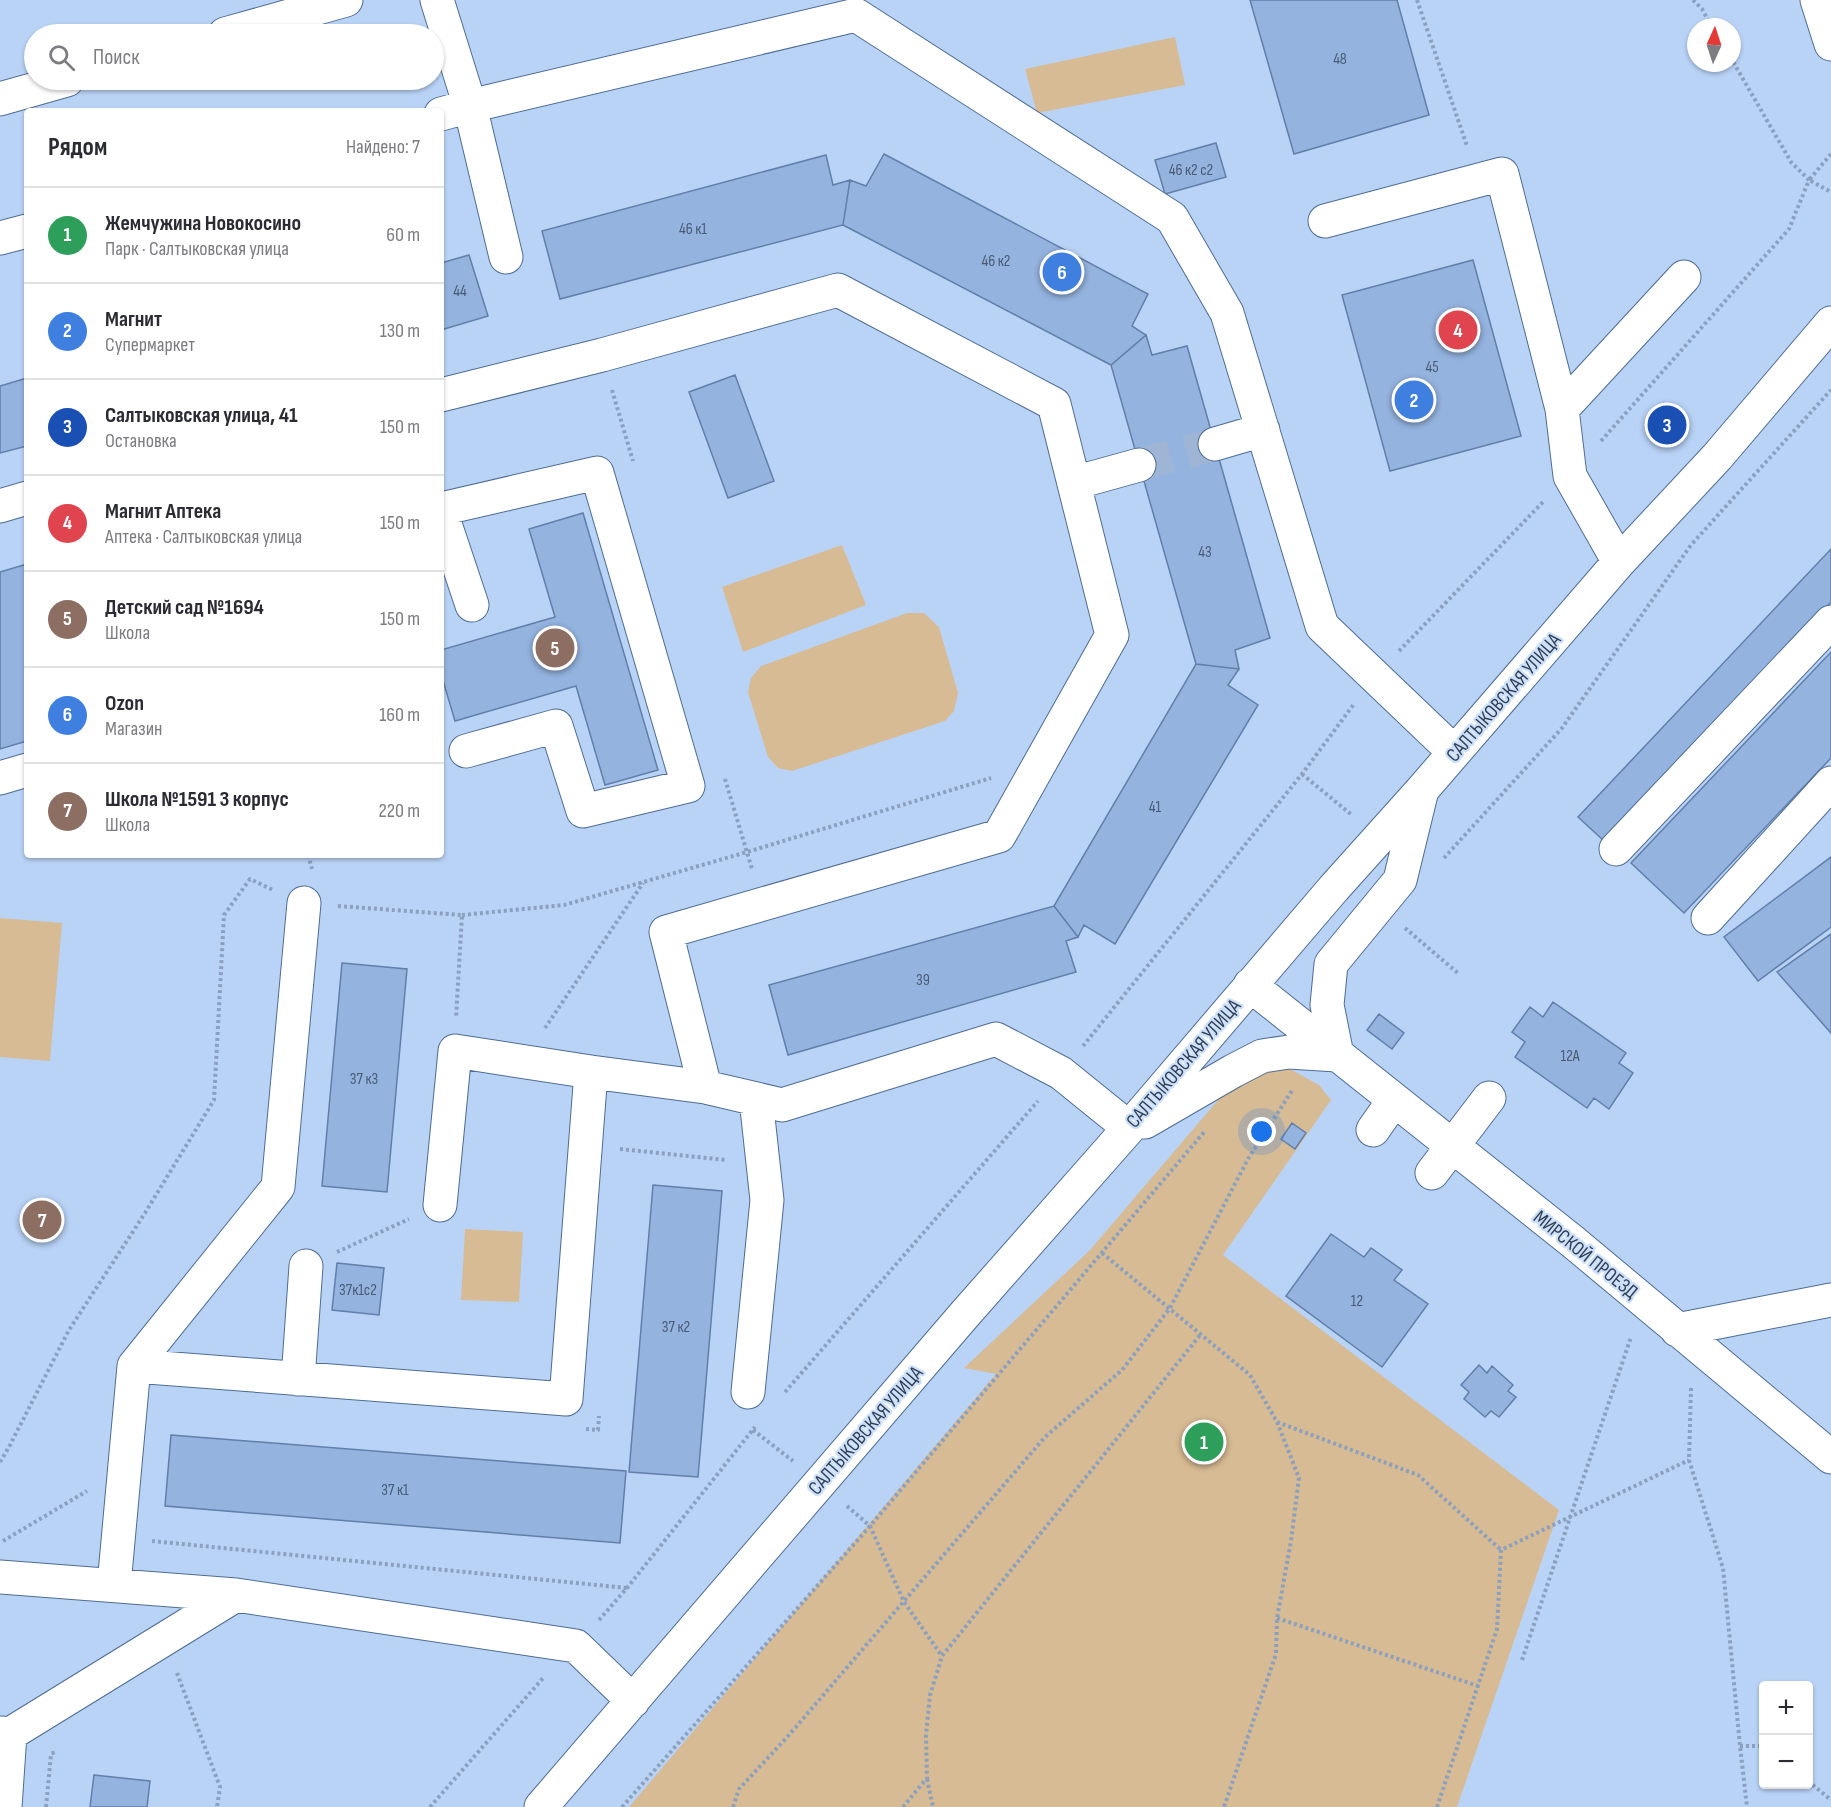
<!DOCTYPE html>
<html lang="ru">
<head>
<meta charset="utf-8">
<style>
  body { margin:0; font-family:"Sofia Sans Condensed",sans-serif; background:#f7f7f7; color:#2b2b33 }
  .controls { position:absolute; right:18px; bottom:18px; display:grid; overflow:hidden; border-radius:6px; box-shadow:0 2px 4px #0004 }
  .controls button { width:54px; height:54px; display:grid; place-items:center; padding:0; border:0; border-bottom:2px solid #e1e1e2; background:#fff; color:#2b2b33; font:30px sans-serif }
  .compass { position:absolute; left:1687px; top:18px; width:54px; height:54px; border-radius:50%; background:#fff; box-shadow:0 2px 4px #0004; rotate:3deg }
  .you { position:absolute; left:1262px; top:1132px; width:21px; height:21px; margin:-15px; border:4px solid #fff; border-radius:50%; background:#1a73e8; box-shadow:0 0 0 9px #1a73e833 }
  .badge { display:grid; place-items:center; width:39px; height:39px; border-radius:50%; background:#7d5f33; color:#fff; font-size:20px; font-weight:700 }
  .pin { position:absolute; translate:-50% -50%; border:3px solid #fff; box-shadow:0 2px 6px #0006 }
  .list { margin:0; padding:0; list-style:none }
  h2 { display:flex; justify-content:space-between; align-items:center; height:78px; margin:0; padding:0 24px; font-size:26px }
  h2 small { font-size:20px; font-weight:400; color:#7c7c81 }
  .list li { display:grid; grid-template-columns:39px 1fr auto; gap:18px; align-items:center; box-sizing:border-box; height:96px; padding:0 24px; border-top:2px solid #e1e1e2 }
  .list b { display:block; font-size:22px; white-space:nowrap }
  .list p { margin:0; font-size:20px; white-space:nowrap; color:#7c7c81 }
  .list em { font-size:20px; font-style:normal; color:#7c7c81 }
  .icon { flex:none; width:33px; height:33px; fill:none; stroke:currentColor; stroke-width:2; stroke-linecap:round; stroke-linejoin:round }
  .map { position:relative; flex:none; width:1831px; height:1807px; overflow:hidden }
  .search { position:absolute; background:#fff; box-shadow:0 2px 4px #0004; left:24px; top:24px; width:420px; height:66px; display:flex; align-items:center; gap:15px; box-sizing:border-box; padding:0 21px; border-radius:33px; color:#7c7c81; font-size:22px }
  .panel { position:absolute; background:#fff; box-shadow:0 2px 4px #0004; left:24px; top:108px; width:420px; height:750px; border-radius:6px }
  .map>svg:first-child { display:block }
  .green { fill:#d7bb94 }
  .building { fill:#94b3df; stroke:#617fa8; stroke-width:1.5 }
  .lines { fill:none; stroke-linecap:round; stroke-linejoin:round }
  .minor-tunnel { stroke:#9eb5d6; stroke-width:33; stroke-dasharray:33 16; stroke-linecap:butt }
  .minor-casing { stroke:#4e6c93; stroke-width:35 }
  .path { stroke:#8ba0be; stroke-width:4; stroke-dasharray:3 3; stroke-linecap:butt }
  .minor { stroke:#fff; stroke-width:33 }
  .labels { text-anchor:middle; stroke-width:4.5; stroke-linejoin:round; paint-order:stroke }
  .number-label { font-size:16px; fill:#4a5b74 }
  .street-label { font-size:20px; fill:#313e50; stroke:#cce0fb }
</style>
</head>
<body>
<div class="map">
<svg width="1831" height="1807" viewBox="0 0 1831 1807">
  <rect width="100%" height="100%" fill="#b9d3f7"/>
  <path class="green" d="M1175 37 1185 85 1037 113 1025 69Z
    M842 545 866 605 743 652 722 587Z
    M907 613H924L939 627 958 693 954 711 945 721 792 771 778 768 768 757 748 692 751 678 761 666Z
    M0 918 62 923 50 1061 0 1057Z
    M1281 1064 1319 1085 1331 1100 1223 1255 1559 1510 1457 1807H629L996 1374 964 1368 1090 1250 1236 1079Z
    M465 1229 523 1232 519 1302 461 1300Z"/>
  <path class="building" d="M1250 0H1397L1429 115 1294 154Z
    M1216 143 1226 177 1165 194 1155 160Z
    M884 154 1148 294 1132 326 1146 335 1111 365 843 225 850 180 866 186Z
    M826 155 833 185 850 180 843 225 560 299 542 231Z
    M469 255 488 316 441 330V263Z
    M1473 260 1521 436 1390 471 1342 295Z
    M1146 335 1152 355 1187 346 1270 638 1235 650 1239 669 1196 664 1111 365Z
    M735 375 774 481 728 498 689 392Z
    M27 378V446L0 453V386Z
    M583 513 658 770 605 785 576 686 455 721 441 674V650L555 617 529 529Z
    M1831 549V602L1604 841 1578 817Z
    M27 564V741L0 749V572Z
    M1831 652V758L1684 913 1631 863Z
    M1196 664 1239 669 1228 685 1258 705 1115 944 1084 925 1078 937 1054 906Z
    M1831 857V927L1758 981 1724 937Z
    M1054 906 1078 937 1066 941 1076 972 788 1055 769 985Z
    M1831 934V1033L1777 972Z
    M342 963 407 969 387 1192 322 1186Z
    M1553 1002 1626 1053 1619 1063 1633 1073 1609 1109 1594 1098 1587 1108 1515 1057 1525 1042 1512 1032 1530 1007 1543 1017Z
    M1379 1014 1404 1033 1392 1049 1367 1030Z
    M1292 1123 1306 1133 1295 1149 1281 1139Z
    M653 1185 722 1191 698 1477 629 1472Z
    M1331 1234 1364 1257 1371 1248 1402 1270 1394 1280 1428 1304 1382 1367 1286 1296Z
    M337 1263 384 1268 379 1315 332 1310Z
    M1479 1365 1487 1373 1492 1366 1513 1385 1508 1391 1516 1397 1499 1417 1491 1411 1485 1417 1464 1399 1469 1392 1461 1385Z
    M171 1435 626 1471 620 1543 165 1506Z
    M94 1775 150 1781 147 1807H90Z"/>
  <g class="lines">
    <path class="minor-tunnel" d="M1139 465 1215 444"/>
    <defs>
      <path id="minor" d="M437 0 470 106 506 257
        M1817 0 1831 44
        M225 34 346 0
        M0 99 67 80
        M441 114 470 106 856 15 1172 218 1227 313 1322 626 1454 752
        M1325 221 1502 174 1562 409 1570 476 1619 562
        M0 238 27 231
        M441 395 602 355 838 290 1054 404 1112 635 999 836 666 932 705 1087 782 1105 996 1039 1061 1073 1129 1128
        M1562 409 1684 277
        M1215 444 1263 430
        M1074 483 1139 465
        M0 506 27 498
        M441 509 597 473 688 786 583 811 556 726 466 751
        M441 512 472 605
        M0 778 27 770
        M1616 849 1831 622
        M1708 918 1831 783
        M1250 985 1572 1241 1831 1457
        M1337 1055 1327 1005 1331 964 1400 880 1421 794
        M1145 1122 1233 1071 1262 1056 1289 1052 1337 1055
        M1373 1130 1394 1100
        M1432 1173 1489 1098
        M440 1205 455 1051 591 1072
        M1677 1330 1831 1300
        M134 1366 566 1399 591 1072 705 1087
        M298 1379 306 1266
        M748 1392 767 1200 756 1099
        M0 1577 236 1595 576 1646 633 1701
        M114 1585 134 1366 278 1187 304 903
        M0 1733 10 1734 236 1595
        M5 1807 10 1734
        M541 1807 965 1314 1129 1128 1334 888 1422 790 1619 562 1717 457 1831 323"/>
    </defs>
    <use href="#minor" class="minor-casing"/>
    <path class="path" d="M1417 0 1467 146
      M1693 0 1702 9 1712 27
      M1831 154 1809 180 1831 192
      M612 390 633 461
      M1601 441 1789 229 1809 180 1791 162 1732 60
      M1399 651 1544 501
      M1302 774 1353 816
      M725 779 752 869
      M308 855 312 869
      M1444 858 1562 728 1691 545 1831 390
      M338 906 462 915 456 1018
      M462 915 564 905 747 852 991 778
      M1405 928 1459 974
      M545 1028 643 883
      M1083 1046 1302 774 1354 704
      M620 1149 726 1160
      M337 1252 409 1219
      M1102 1253 1250 1375 1277 1422 1299 1478 1291 1541 1277 1618 1276 1654 1224 1807
      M1691 1388 1689 1460 1723 1568 1740 1746 1747 1807
      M785 1392 1038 1101
      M1277 1422 1418 1475 1501 1550
      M586 1429 598 1430 599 1416
      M753 1430 793 1461
      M0 1462 9 1447 69 1330 145 1213 214 1100 224 915 250 879 273 890
      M847 1506 870 1526 904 1602 942 1656
      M3 1541 87 1491
      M152 1541 627 1588
      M1277 1618 1478 1686
      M599 1620 627 1588 755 1427
      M1522 1660 1631 1337
      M177 1673 220 1787 217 1807
      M1740 1746H1764
      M927 1779 933 1807
      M1808 1781 1831 1800
      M46 1807 51 1754 55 1752
      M430 1807 544 1677
      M622 1807 870 1526 1205 1131
      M733 1807 739 1789 789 1735 1045 1437 1122 1370 1170 1308 1248 1159 1293 1089
      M903 1807 927 1778 926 1735 930 1695 942 1656 1201 1334
      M1437 1807 1497 1629 1501 1550 1689 1460"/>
    <use href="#minor" class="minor"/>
  </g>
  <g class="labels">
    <g class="number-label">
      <text x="1340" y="64">48</text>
      <text x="1191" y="175">46 к2 с2</text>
      <text x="693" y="234">46 к1</text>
      <text x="996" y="266">46 к2</text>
      <text x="460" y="296">44</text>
      <text x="1432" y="372">45</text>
      <text x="1205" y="557">43</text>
      <text x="1155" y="812">41</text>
      <text x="923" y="985">39</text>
      <text x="1570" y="1061">12А</text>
      <text x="364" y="1084">37 к3</text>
      <text x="358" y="1295">37к1с2</text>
      <text x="1357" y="1306">12</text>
      <text x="676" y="1332">37 к2</text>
      <text x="395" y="1495">37 к1</text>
    </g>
    <g class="street-label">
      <text transform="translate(1503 697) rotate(-49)" y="7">САЛТЫКОВСКАЯ УЛИЦА</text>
      <text transform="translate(1183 1063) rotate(-49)" y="7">САЛТЫКОВСКАЯ УЛИЦА</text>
      <text transform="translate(1586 1254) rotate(39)" y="7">МИРСКОЙ ПРОЕЗД</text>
      <text transform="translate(865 1430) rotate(-49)" y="7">САЛТЫКОВСКАЯ УЛИЦА</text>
    </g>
  </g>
</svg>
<div class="controls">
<button>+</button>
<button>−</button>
</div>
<svg class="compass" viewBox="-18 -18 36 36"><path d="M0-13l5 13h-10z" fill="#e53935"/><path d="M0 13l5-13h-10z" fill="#7c7c81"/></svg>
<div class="you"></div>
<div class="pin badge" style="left:1204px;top:1442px;background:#2e9e5b">1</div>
<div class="pin badge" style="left:1414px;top:400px;background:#3f7fe0">2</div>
<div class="pin badge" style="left:1667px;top:425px;background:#1a4fb4">3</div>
<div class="pin badge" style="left:1458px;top:330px;background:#e0444e">4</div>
<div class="pin badge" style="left:555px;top:648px;background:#8d6e63">5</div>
<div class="pin badge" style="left:1062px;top:272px;background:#3f7fe0">6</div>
<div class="pin badge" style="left:42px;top:1220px;background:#8d6e63">7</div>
<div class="search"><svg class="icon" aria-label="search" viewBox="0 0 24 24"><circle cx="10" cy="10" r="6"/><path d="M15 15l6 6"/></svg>Поиск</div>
<section class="panel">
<h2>Рядом<small>Найдено: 7</small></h2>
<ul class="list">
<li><span class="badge" style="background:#2e9e5b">1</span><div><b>Жемчужина Новокосино</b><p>Парк · Салтыковская улица</p></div><em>60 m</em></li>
<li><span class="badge" style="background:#3f7fe0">2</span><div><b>Магнит</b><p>Супермаркет</p></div><em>130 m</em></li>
<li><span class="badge" style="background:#1a4fb4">3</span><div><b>Салтыковская улица, 41</b><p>Остановка</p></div><em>150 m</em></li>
<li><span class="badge" style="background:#e0444e">4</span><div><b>Магнит Аптека</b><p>Аптека · Салтыковская улица</p></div><em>150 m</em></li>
<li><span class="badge" style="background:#8d6e63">5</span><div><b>Детский сад №1694</b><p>Школа</p></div><em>150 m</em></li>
<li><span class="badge" style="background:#3f7fe0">6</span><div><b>Ozon</b><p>Магазин</p></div><em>160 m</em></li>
<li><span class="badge" style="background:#8d6e63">7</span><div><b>Школа №1591 3 корпус</b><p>Школа</p></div><em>220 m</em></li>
</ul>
</section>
</div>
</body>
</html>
